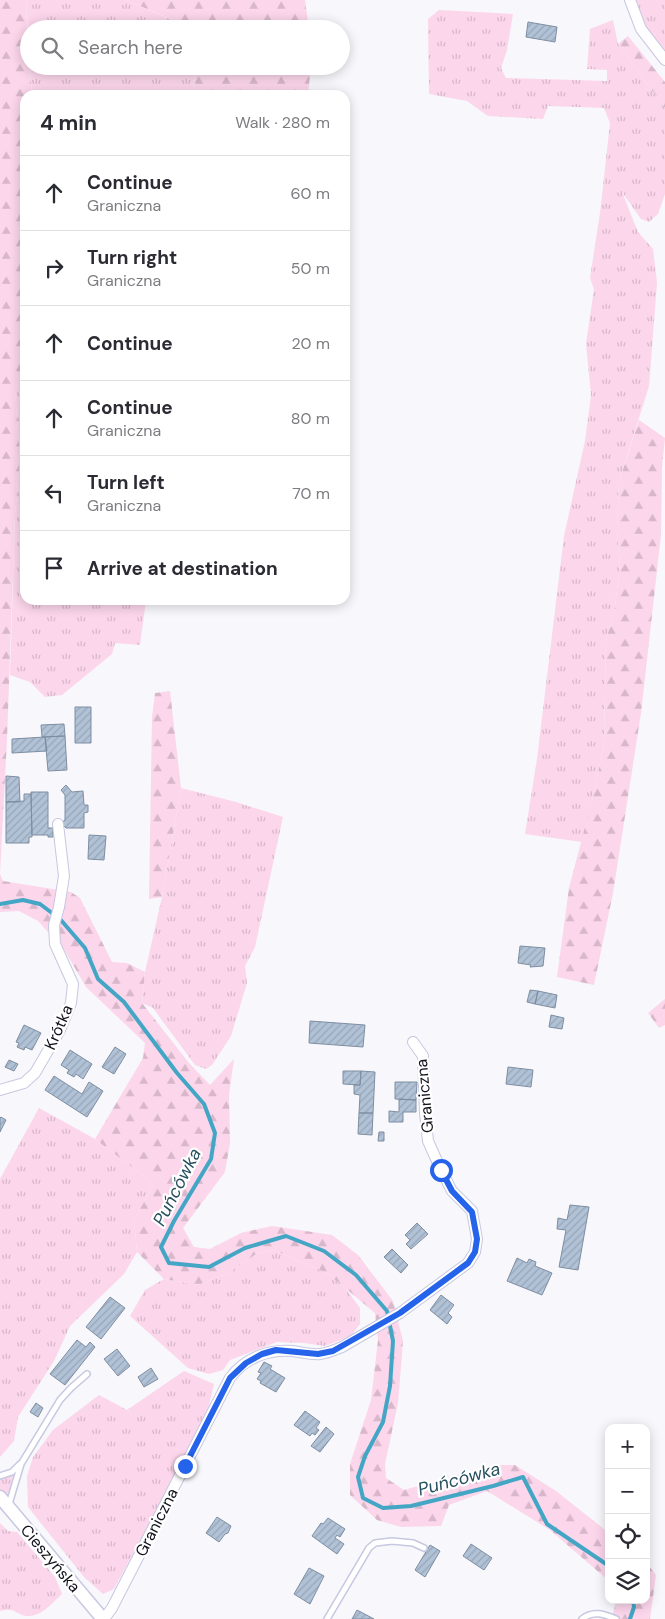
<!DOCTYPE html>
<html lang="en">
<head>
<meta charset="utf-8">
<style>
  body { margin:0; font-family:"DM Sans",sans-serif; background:#f7f7f7; color:#2b2b33 }
  .controls { position:absolute; right:15px; bottom:15px; display:grid; overflow:hidden; border-radius:10px; box-shadow:0 2px 12px #0003 }
  .controls button { width:45px; height:45px; display:grid; place-items:center; padding:0; border:0; border-bottom:1px solid #e1e1e2; background:#fff; color:#2b2b33; font:25px sans-serif }
  .stop { position:absolute; width:15px; height:15px; margin:-11px; border:4px solid #2563eb; border-radius:50%; background:#fff }
  .stop.end { background:#2563eb; border-color:#fff; box-shadow:0 1px 5px #0008 }
  .list { margin:0; padding:0; list-style:none }
  h2 { display:flex; justify-content:space-between; align-items:center; height:65px; margin:0; padding:0 20px; font-size:21px }
  h2 small { font-size:16px; font-weight:400; color:#7c7c81 }
  .list li { display:grid; grid-template-columns:32px 1fr auto; gap:15px; align-items:center; box-sizing:border-box; height:75px; padding:0 20px; border-top:1px solid #e1e1e2 }
  .list b { display:block; font-size:19px; white-space:nowrap }
  .list p { margin:0; font-size:16px; white-space:nowrap; color:#7c7c81 }
  .list em { font-size:16px; font-style:normal; color:#7c7c81 }
  .icon { flex:none; width:28px; height:28px; fill:none; stroke:currentColor; stroke-width:2; stroke-linecap:round; stroke-linejoin:round }
  .map { position:relative; flex:none; width:665px; height:1619px; overflow:hidden }
  .search { position:absolute; background:#fff; box-shadow:0 2px 12px #0003; left:20px; top:20px; width:330px; height:55px; display:flex; align-items:center; gap:12px; box-sizing:border-box; padding:0 18px; border-radius:28px; color:#7c7c81; font-size:19px }
  .panel { position:absolute; background:#fff; box-shadow:0 2px 12px #0003; left:20px; top:90px; width:330px; height:515px; border-radius:15px }
  .map>svg:first-child { display:block }
  .grass { fill:url(#grass-tufts) }
  .forest { fill:url(#forest-firs) }
  .lines { fill:none; stroke-linecap:round; stroke-linejoin:round }
  .stream { stroke:#44a6c5; stroke-width:4 }
  .building { fill:url(#building-hatch); stroke:#7e8ea1 }
  .service-casing { stroke:#c7c8e1; stroke-width:8 }
  .minor-casing { stroke:#c7c8e1; stroke-width:12 }
  .tertiary-casing { stroke:#c7c8e1; stroke-width:15 }
  .service { stroke:#fff; stroke-width:5 }
  .minor { stroke:#fff; stroke-width:10 }
  .tertiary { stroke:#fff; stroke-width:12 }
  .route { stroke:#2563eb; stroke-width:6 }
  .labels { text-anchor:middle; stroke-width:4.5; stroke-linejoin:round; paint-order:stroke }
  .street-label { font-size:16px; fill:#101019; stroke:#fff }
  .water-label { font-size:18px; font-style:italic; fill:#26505e; stroke:#fff }
</style>
</head>
<body>
<div class="map">
<svg width="665" height="1619" viewBox="0 0 665 1619">
  <defs>
    <pattern id="grass-tufts" width="24" height="20" patternUnits="userSpaceOnUse" patternTransform="scale(1.25)"><rect width="24" height="20" fill="#fcd6eb"/><path d="M3 7l-1-3M5 7V3M7 7l1-3M15 17l-1-3M17 17v-4M19 17l1-3" fill="none" stroke="#d7b7c9"/></pattern>
    <pattern id="forest-firs" width="22" height="20" patternUnits="userSpaceOnUse" patternTransform="scale(1.25)"><rect width="22" height="20" fill="#fcd6eb"/><path d="M5 1l3.5 6h-7zM16 11l3.5 6h-7z" fill="#d7b7c9"/></pattern>
    <pattern id="building-hatch" width="6" height="6" patternUnits="userSpaceOnUse" patternTransform="scale(1.25)"><rect width="6" height="6" fill="#b1c2d7"/><path d="M-1 1l2-2M0 6l6-6M5 7l2-2" fill="none" stroke="#97a6b8"/></pattern>
  </defs>
  <rect width="100%" height="100%" fill="#f7f7fc"/>
  <path class="grass" d="M26 0H126L193 29H29V46Z
    M633 0H665V54L649 32Z
    M439 10 513 14 507 50 501 68 506 78 607 81V70L587 69 590 29 613 20 618 44 665 108V194L658 214 649 222 641 219 622 192 638 232 653 249 657 283 649 386 619 482 617 529 620 565 615 606 606 641 604 741 595 789 582 842 525 834 537 759 564 536 585 441 591 395 586 344 594 289 590 278 600 213 610 123 604 108 548 106 543 119 488 116 467 101 429 94 428 19Z
    M30 66H195L194 95H32Z
    M25 370V600H146L140 645 115 643 112 654 62 695 45 697 30 682 10 675 15 515 20 458 15 390Z
    M181 788 236 802 283 817 255 947 245 966 247 983 231 1036 212 1065 206 1069 195 1065 153 1008 142 1003 145 972 162 897Z
    M39 1108 95 1139 154 1184 134 1220 137 1252 124 1274 70 1326 54 1361 18 1417 14 1441 0 1457V1179Z
    M274 1250 327 1273 346 1289 360 1308V1324L351 1336 325 1346 304 1343 277 1342 230 1360 223 1370 209 1374 188 1368 130 1316 145 1290 164 1279 198 1285 228 1273 258 1253Z
    M184 1371 214 1384 206 1418 114 1589 103 1594 84 1577 28 1507 27 1476 33 1457 53 1430 99 1395 127 1410Z
    M13 1475 8 1499 0 1490V1480Z
    M0 1523 8 1531 17 1532 55 1577 62 1594C52 1603 42 1617 26 1616 14 1614 16 1607 0 1611Z"/>
  <path class="forest" d="M0 0H26L29 66H30L32 95H25V370L15 390 20 458 15 515 7 739 0 874Z
    M126 0H305L309 29H194Z
    M628 36 665 82V108L618 44Z
    M195 66H311L308 94 194 95Z
    M639 420 665 438 662 467 661 535 641 713 613 893 594 985 557 977 569 888 595 789 604 741 606 641 615 606 620 565 617 529 619 482Z
    M170 691 181 788 162 897 149 899 152 718 155 693Z
    M0 874 3 881 71 892 80 898 112 962 127 963 145 972 142 1003 189 1063 210 1085 234 1059 229 1094 230 1143 225 1172 183 1228 194 1247 210 1249 241 1233 272 1226 332 1235 358 1255 393 1301 403 1341 398 1403 385 1464 386 1478 404 1490 492 1465H515L556 1491 609 1533V1581L550 1530 487 1491 449 1505 441 1526 401 1527 377 1520 350 1495V1464L371 1400 378 1340 375 1313 327 1273 274 1250 258 1253 228 1273 198 1285 164 1279 137 1252 134 1220 154 1184 95 1139 143 1058 145 1043 86 987 65 951 38 921 19 911 0 912Z
    M665 999V1025L659 1028 648 1013Z
    M646 1562 656 1575 650 1619H612L616 1600H646Z"/>
  <g class="lines">
    <path class="stream" d="M0 904 23 900 40 904 60 919 85 948 98 979 124 1002 177 1073 204 1104 215 1133 211 1159 174 1221 161 1247 169 1263 209 1267 245 1248 286 1236 324 1251 356 1275 387 1311 393 1341 390 1386 383 1422 365 1456 358 1477 363 1498 383 1508 411 1506 493 1486 523 1477 547 1524 609 1566
      M630 1619 634 1607 633 1600"/>
  </g>
  <path class="building" d="M528 22 557 27 555 42 526 37Z
    M75 707H91V743H75Z
    M64 724 65 736 42 737 41 725Z
    M65 736 67 770 48 771 45 737Z
    M45 737 47 751 12 753V739Z
    M6 776 19 777 20 802H6Z
    M66 785 72 792 83 791 84 805H88V812L84 813V828H66L61 823 65 820V795L61 790Z
    M31 792H48V828H53V837H48V835H32Z
    M24 794H31L32 837H29V843H6V802L24 801Z
    M89 835 106 836 104 860 88 859Z
    M520 946 545 948 543 966 530 967 531 965 518 963Z
    M530 990 538 991 535 1004 527 1002Z
    M538 991 557 995 555 1008 535 1004Z
    M551 1015 564 1018 562 1029 549 1027Z
    M310 1021 365 1025 363 1047 309 1043Z
    M24 1025 41 1033 32 1050 25 1047 24 1050 17 1047 19 1043 16 1042Z
    M115 1047 126 1054 114 1074 102 1067Z
    M70 1050 92 1064 83 1079 76 1074 74 1077 67 1073 69 1070 61 1065Z
    M9 1060 18 1064 14 1071 5 1067Z
    M508 1067 533 1070 531 1087 506 1084Z
    M343 1071H361L360 1085 343 1084Z
    M361 1071 375 1072 373 1113H359L360 1095 354 1094V1085H360Z
    M54 1076 82 1094 89 1082 103 1091 87 1117 45 1090Z
    M395 1082H417L416 1100 395 1099Z
    M399 1099 416 1100V1112H403V1122H389V1111L399 1112Z
    M359 1113H373L372 1135 358 1134Z
    M1 1117 6 1120 0 1132V1118Z
    M379 1132H384V1141H378Z
    M570 1205 589 1207 578 1270 559 1267 566 1230 557 1229 558 1218 567 1220Z
    M417 1223 428 1234 411 1249 406 1244 410 1240 405 1235Z
    M392 1249 408 1265 401 1273 384 1257Z
    M517 1258 527 1263 529 1259 536 1262 535 1266 552 1273 542 1295 507 1281Z
    M441 1295 454 1305 448 1313 452 1317 447 1324 430 1310Z
    M110 1297 125 1308 101 1339 86 1327Z
    M77 1340 86 1347 90 1342 95 1347 65 1385 50 1374Z
    M117 1349 130 1366 118 1376 104 1359Z
    M264 1362 272 1366 270 1369 285 1378 276 1392 260 1383 261 1381 257 1379 261 1373 258 1372Z
    M151 1368 158 1379 144 1387 138 1377Z
    M36 1403 43 1408 38 1417 30 1412Z
    M305 1411 320 1422 316 1428 319 1430 315 1435 312 1433 310 1436 294 1425Z
    M326 1427 334 1434 320 1452 311 1446Z
    M217 1517 231 1526 228 1533 225 1534 219 1542 206 1533Z
    M328 1518 345 1529 340 1537 337 1535 335 1538 344 1544 337 1554 312 1536 321 1523 323 1524Z
    M471 1544 492 1558 484 1570 463 1556Z
    M430 1545 440 1551 425 1577 415 1570Z
    M309 1568 324 1576 310 1604 294 1594Z
    M357 1610 374 1619H352Z"/>
  <g class="lines">
    <defs>
      <path id="service" d="M0 1476 12 1472 20 1464
        M9 1504 21 1464 60 1400 71 1388 87 1374
        M327 1619 369 1548 375 1543 392 1541 413 1543 424 1548
        M582 1619C593 1610 604 1614 616 1619"/>
      <path id="minor" d="M630 0 641 29 665 60
        M0 1090 24 1083 35 1073 60 1030 71 1003 73 984 55 944 54 925 59 907 64 876 58 824
        M104 1619 112 1608 230 1378C245 1358 268 1349 292 1351 301 1352 311 1355 320 1354 328 1353 335 1350 342 1347L400 1313 468 1263 475 1252 477 1239 472 1211 452 1191 441 1170 428 1141 425 1113 423 1056 413 1042"/>
      <path id="tertiary" d="M0 1497 103 1619"/>
    </defs>
    <use href="#service" class="service-casing"/>
    <use href="#minor" class="minor-casing"/>
    <use href="#tertiary" class="tertiary-casing"/>
    <use href="#service" class="service"/>
    <use href="#minor" class="minor"/>
    <use href="#tertiary" class="tertiary"/>
  </g>
  <g class="lines">
    <path class="route" d="M185 1466 230 1378 246 1363 262 1354 276 1350 318 1354 333 1351 400 1313 468 1263 475 1252 477 1239 472 1212 452 1191 441 1170"/>
  </g>
  <g class="labels">
    <g class="street-label">
      <text transform="translate(58 1027) rotate(-66)" y="6">Krótka</text>
      <text transform="translate(424 1096) rotate(-95)" y="6">Graniczna</text>
      <text transform="translate(156 1522) rotate(-63)" y="6">Graniczna</text>
      <text transform="translate(51 1558) rotate(50)" y="6">Cieszyńska</text>
    </g>
    <g class="water-label">
      <text transform="translate(177 1187) rotate(-63)" y="6">Puńcówka</text>
      <text transform="translate(459 1479) rotate(-15)" y="6">Puńcówka</text>
    </g>
  </g>
</svg>
<div class="controls">
<button>+</button>
<button>−</button>
<button><svg class="icon" aria-label="locate" viewBox="0 0 24 24"><circle cx="12" cy="12" r="6"/><path d="M12 2v4M12 18v4M2 12h4M18 12h4"/></svg></button>
<button><svg class="icon" aria-label="layers" viewBox="0 0 24 24"><path d="M12 4l9 5-9 5-9-5zM3 14l9 5 9-5"/></svg></button>
</div>
<div class="stop" style="left:441px;top:1170px"></div>
<div class="stop end" style="left:185px;top:1466px"></div>
<div class="search"><svg class="icon" aria-label="search" viewBox="0 0 24 24"><circle cx="10" cy="10" r="6"/><path d="M15 15l6 6"/></svg>Search here</div>
<section class="panel">
<h2>4 min<small>Walk · 280 m</small></h2>
<ul class="list">
<li><svg class="icon" aria-label="ahead" viewBox="0 0 24 24"><path d="M12 20V5M6 11l6-6 6 6"/></svg><div><b>Continue</b><p>Graniczna</p></div><em>60 m</em></li>
<li><svg class="icon" aria-label="right" viewBox="0 0 24 24"><path d="M7 20v-9h11M14 6l5 5-5 5"/></svg><div><b>Turn right</b><p>Graniczna</p></div><em>50 m</em></li>
<li><svg class="icon" aria-label="ahead" viewBox="0 0 24 24"><path d="M12 20V5M6 11l6-6 6 6"/></svg><div><b>Continue</b></div><em>20 m</em></li>
<li><svg class="icon" aria-label="ahead" viewBox="0 0 24 24"><path d="M12 20V5M6 11l6-6 6 6"/></svg><div><b>Continue</b><p>Graniczna</p></div><em>80 m</em></li>
<li><svg class="icon" aria-label="left" viewBox="0 0 24 24"><path d="M17 20v-9H6M10 6l-5 5 5 5"/></svg><div><b>Turn left</b><p>Graniczna</p></div><em>70 m</em></li>
<li><svg class="icon" aria-label="arrive" viewBox="0 0 24 24"><path d="M6 21V4h12l-3 4 3 4H6"/></svg><div><b>Arrive at destination</b></div></li>
</ul>
</section>
</div>
</body>
</html>
